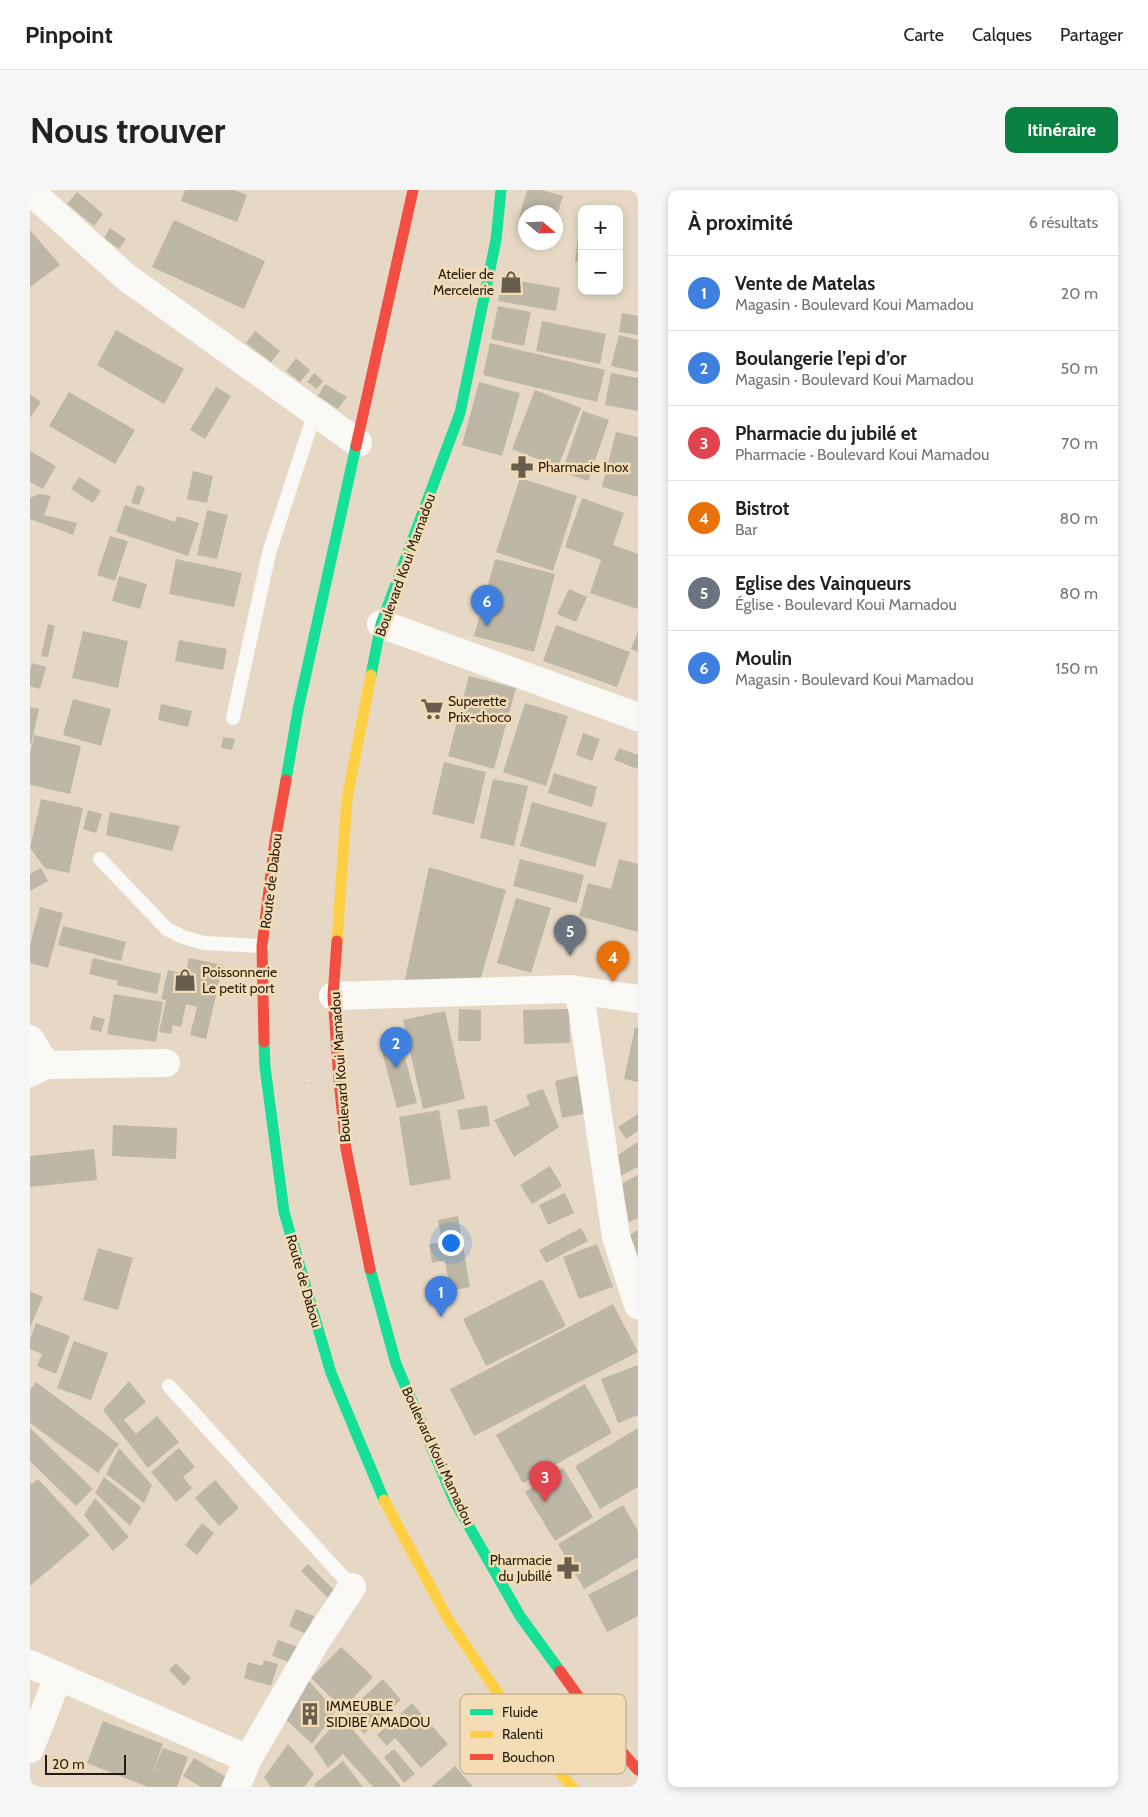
<!DOCTYPE html>
<html lang="fr">
<head>
<meta charset="utf-8">
<style>
  body { margin:0; font-family:Cabin,sans-serif; background:#f6f6f6; color:#222 }
  .controls { position:absolute; right:15px; top:15px; display:grid; overflow:hidden; border-radius:10px; box-shadow:0 2px 8px #0003 }
  .controls button { width:45px; height:45px; display:grid; place-items:center; padding:0; border:0; border-bottom:1px solid #e0e0e0; background:#fff; color:#222; font:25px sans-serif }
  .compass { position:absolute; left:488px; top:15px; width:45px; height:45px; border-radius:50%; background:#fff; box-shadow:0 2px 8px #0003; rotate:109deg }
  .scale { position:absolute; left:15px; bottom:12px; width:81px; box-sizing:border-box; padding-left:5px; border:2px solid #261d0f; border-top:0; font-size:14px; line-height:18px; white-space:nowrap; color:#261d0f; -webkit-text-stroke:4px #f4dcb6; paint-order:stroke }
  .you { position:absolute; left:420px; top:1052px; width:18px; height:18px; margin:-12px; border:4px solid #fff; border-radius:50%; background:#1a73e8; box-shadow:0 0 0 8px #1a73e833 }
  .badge { display:grid; place-items:center; width:32px; height:32px; border-radius:50%; background:#0b8043; color:#fff; font-size:16px; font-weight:700 }
  .pin { position:absolute; translate:-50% -41px; filter:drop-shadow(0 1px 2px #0008) }
  .pin::after { content:''; position:absolute; top:26px; width:18px; height:15px; background:inherit; clip-path:polygon(0 0,100% 0,50% 100%) }
  .list { margin:0; padding:0; list-style:none }
  h2 { display:flex; justify-content:space-between; align-items:center; height:65px; margin:0; padding:0 20px; font-size:21px }
  h2 small { font-size:16px; font-weight:400; color:#767676 }
  .list li { display:grid; grid-template-columns:32px 1fr auto; gap:15px; align-items:center; box-sizing:border-box; height:75px; padding:0 20px; border-top:1px solid #e0e0e0 }
  .list b { display:block; font-size:19px; white-space:nowrap }
  .list p { margin:0; font-size:16px; white-space:nowrap; color:#767676 }
  .list em { font-size:16px; font-style:normal; color:#767676 }
  .map { position:relative; flex:none; width:608px; height:1597px; overflow:hidden; border-radius:10px }
  header { display:flex; align-items:center; gap:30px; box-sizing:border-box; height:70px; padding:0 25px; background:#fff; border-bottom:1px solid #e0e0e0 }
  header strong { font-size:24px }
  nav { display:flex; gap:28px; margin-inline-start:auto; font-size:18px }
  .intro { display:flex; align-items:center; justify-content:space-between; box-sizing:border-box; height:120px; padding:0 30px }
  h1 { margin:0; font-size:35px }
  .button { padding:12px 22px; border-radius:10px; background:#0b8043; color:#fff; font-size:18px; font-weight:700 }
  main { display:flex; gap:30px; padding:0 30px }
  aside { flex:1; background:#fff; border-radius:10px; box-shadow:0 2px 8px #0003 }
  .map>svg:first-child { display:block }
  .building { fill:#beb7a6 }
  .lines { fill:none; stroke-linecap:round; stroke-linejoin:round }
  .path { stroke:#cfcbc6; stroke-width:3; stroke-dasharray:1 4; stroke-linecap:butt }
  .lane { stroke:#fbf9f6; stroke-width:14 }
  .street { stroke:#fbf9f6; stroke-width:28 }
  .fast { stroke:#16e098; stroke-width:11 }
  .slow { stroke:#ffcf43; stroke-width:11 }
  .jam { stroke:#f24e42; stroke-width:11 }
  .labels { text-anchor:middle; stroke-width:5; stroke-linejoin:round; paint-order:stroke }
  .poi-label { font-size:14px; fill:#261d0f; stroke:#f4dcb6; text-anchor:start }
  .street-label { font-size:14px; fill:#261d0f; stroke:#f4dcb6 }
  .key { fill:#f4dcb6; stroke:#b6a384; stroke-width:1 }
  .key-label { font-size:14px; fill:#261d0f }
</style>
</head>
<body>
<header>
<strong>Pinpoint</strong>
<nav><a>Carte</a><a>Calques</a><a>Partager</a></nav>
</header>
<div class="intro"><h1>Nous trouver</h1><a class="button">Itinéraire</a></div>
<main>
<div class="map">
<svg width="608" height="1597" viewBox="0 0 608 1597">
  <rect width="100%" height="100%" fill="#e6d8c4"/>
  <path class="building" d="M155 0H204L217 5 207 32 151 11Z
    M497 0H512L533 6 526 29V22H496V29L489 27Z
    M47 2 73 24 64 36 37 14Z
    M144 30 235 71 214 119 122 77Z
    M550 34H552V72L545 71Z
    M80 38 96 49 89 59 74 48Z
    M0 40 30 75 0 97Z
    M472 88 530 98 526 121 468 111Z
    M468 116 501 122 494 156 461 149Z
    M592 123 608 126V145L589 142Z
    M512 131 576 144 570 174 506 161Z
    M86 140 154 179 134 214 67 175Z
    M225 141 250 161 241 172 216 153Z
    M589 145 608 150V182L581 176Z
    M460 153 575 180 567 212 453 185Z
    M266 168 280 180 270 192 256 181Z
    M284 183 293 191 287 199 277 192Z
    M581 183 608 188V221L575 215Z
    M449 192 490 203 472 266 432 255Z
    M295 194 317 207 308 219 288 206Z
    M186 197 201 206 175 249 160 240Z
    M505 200 551 218 528 277 482 259Z
    M39 202 105 240 85 274 19 236Z
    M0 204 11 212 0 228Z
    M553 221 579 230 558 291 532 282Z
    M586 242 608 247V307L572 297Z
    M0 261 26 276 13 299 0 292Z
    M163 281 183 286 177 313 157 309Z
    M49 287 71 301 63 313 41 299Z
    M490 288 547 306 523 381 466 362Z
    M107 295 115 298 109 315 101 313Z
    M9 304 21 306 14 325 47 333 43 345 0 329V308Z
    M552 308 594 323 583 355 608 364V419L560 403 571 370 535 357Z
    M95 315 145 332 147 326 169 333 158 366 86 342Z
    M177 320 198 325 187 369 167 365Z
    M80 346 98 351 85 391 67 385Z
    M146 369 212 383 204 417 139 404Z
    M465 369 525 384 504 462 444 446Z
    M89 386 117 394 110 419 82 411Z
    M539 399 557 407 546 432 527 424Z
    M18 434 25 436 18 467 11 466Z
    M526 435 600 462 587 497 513 471Z
    M53 441 98 451 88 498 42 488Z
    M608 441V462L601 459Z
    M149 450 197 459 193 480 145 471Z
    M2 473 16 477 10 499 0 496V481Z
    M439 486 486 498 464 579 418 566Z
    M43 509 81 519 71 556 33 545Z
    M495 513 538 526 516 596 473 582Z
    M131 514 162 521 158 537 128 530Z
    M0 517 9 519 1 554H0Z
    M553 543 570 549 562 571 546 565Z
    M4 545 51 556 40 604 0 595V564Z
    M193 547 205 549 202 560 191 558Z
    M589 558 608 565V579L584 570Z
    M414 572 456 582 444 634 402 624Z
    M524 583 567 597 562 617 518 603Z
    M463 589 498 596 484 656 450 648Z
    M11 609 53 618 39 683 15 678 0 658Z
    M502 612 577 633 565 677 490 656Z
    M58 620 72 624 66 643 53 639Z
    M80 622 150 636 142 661 76 645Z
    M490 669 554 685 547 713 483 696Z
    M589 669 608 674V742L549 726 558 693 581 699Z
    M399 677 476 700 448 798 374 794Z
    M11 678 18 691 0 701V684Z
    M486 708 521 718 501 783 467 773Z
    M10 717 33 723 18 778 0 773V755Z
    M33 736 96 752 91 771 28 755Z
    M63 768 131 784 127 804 87 795 88 791 59 784Z
    M159 768 193 775 176 849 160 845 167 817 156 814 151 837 143 835 141 844 129 842 136 810 131 809 138 780 155 784Z
    M84 804 133 812 126 852 77 844Z
    M429 819 451 820V851H428Z
    M539 819 540 853 494 854 493 820Z
    M415 821 435 909 393 919 373 830Z
    M63 826 75 829 71 842 60 839Z
    M605 837 608 838V892L594 889Z
    M370 849 387 913 367 918 350 854Z
    M550 885 558 923 532 928 525 891Z
    M513 899 529 937 484 967 464 930 500 915 496 905Z
    M457 915 460 936 431 940 427 920Z
    M409 920 421 989 380 996 369 927Z
    M608 924V941L596 949 588 937Z
    M83 935 147 938 146 969 82 966Z
    M608 952V977L589 987 588 965Z
    M64 959 67 990 0 997V966Z
    M520 976 532 996 502 1014 490 995Z
    M608 985V1028L599 1032 591 994Z
    M535 1003 544 1023 518 1035 509 1015Z
    M428 1026 440 1097 420 1101 415 1070 402 1073 399 1054 412 1052 408 1030Z
    M551 1038 558 1051 516 1073 509 1060Z
    M608 1040V1065L600 1045Z
    M567 1054 583 1097 549 1109 533 1067Z
    M68 1058 103 1068 88 1120 53 1110Z
    M512 1089 536 1136 456 1176 433 1129Z
    M0 1101 13 1107 0 1138Z
    M583 1114 608 1162 444 1246 420 1199Z
    M6 1133 40 1146 26 1184 7 1176 12 1164 0 1159V1149Z
    M44 1151 78 1163 61 1210 27 1198Z
    M608 1175V1225L588 1233 571 1189Z
    M99 1191 116 1212 94 1230 106 1244 127 1226 149 1252 118 1278 73 1220Z
    M6 1192 89 1254 68 1283 0 1233V1200Z
    M555 1194 582 1243 493 1293 466 1245Z
    M0 1238 63 1299 46 1316 0 1271Z
    M608 1238V1297L570 1319 545 1276Z
    M89 1258 122 1295 114 1313 76 1284Z
    M149 1258 165 1277 153 1287 162 1298 146 1312 121 1282Z
    M533 1278 563 1327 525 1351 495 1302Z
    M74 1287 111 1317 100 1336 65 1303Z
    M8 1289 60 1345 0 1396V1292L2 1294Z
    M185 1290 209 1318 189 1336 165 1308Z
    M65 1308 99 1347 83 1361 54 1325Z
    M593 1315 608 1341V1367L554 1399 528 1354Z
    M172 1333 184 1343 167 1365 155 1355Z
    M278 1374 308 1404 301 1411 271 1381Z
    M608 1379V1426L577 1442 558 1405Z
    M266 1419 284 1426 276 1444 259 1436Z
    M248 1450 268 1457 262 1473 242 1466Z
    M311 1457 343 1487 313 1519 281 1488Z
    M234 1470 248 1474 241 1496 214 1488 218 1472 232 1476Z
    M146 1473 161 1488 154 1496 139 1480Z
    M353 1489 371 1510 334 1544 316 1523Z
    M278 1490 306 1521 282 1554 254 1528Z
    M382 1513 418 1554 391 1578 365 1548 357 1556 347 1545Z
    M311 1526 371 1596 370 1597H343L313 1564 298 1578 284 1557Z
    M73 1531 133 1554 122 1584 133 1558 158 1567 147 1597H118L57 1573Z
    M258 1554 284 1584 274 1597H241L234 1587Z
    M364 1559 385 1584 374 1593 354 1567Z
    M164 1568 196 1587 190 1597H171L153 1586Z
    M313 1571 333 1597H286L284 1594Z
    M425 1576 443 1597H401Z"/>
  <g class="lines">
    <path class="path" d="M265 895 283 893"/>
    <path class="lane" d="M203 528 239 363 285 222
      M70 669 137 739 153 747 174 753 232 756
      M139 1196 322 1397"/>
    <path class="street" d="M0 1 96 87 328 253
      M351 434 608 527
      M541 799 608 809
      M303 806 541 799 548 806 552 817 586 1047 608 1115
      M0 849 16 875
      M0 883 16 875 136 873
      M0 1474 218 1569
      M0 1559 28 1487
      M206 1597 218 1569 285 1453 322 1397"/>
    <path class="fast" d="M341 485 351 434 430 223 466 50 471 0
      M256 590 268 520 326 256
      M234 852 235 877 254 1022 301 1183 354 1310
      M340 1079 366 1174 424 1310 490 1426 530 1481"/>
    <path class="slow" d="M307 751 317 609 341 485
      M354 1310 418 1429 484 1527 542 1597"/>
    <path class="jam" d="M326 256 383 0
      M307 751 303 806 309 890 316 959 340 1079
      M234 852 232 756 245 651 256 590
      M530 1481 572 1539 608 1580"/>
  </g>
  <defs>
    <symbol id="shop-bare" viewBox="-9 -9 18 18"><path d="M-5-2.5h2.3a2.7 3.5 0 0 1 5.4 0H5L5.5 6h-11ZM-1.5-2.5h3a1.5 2.3 0 0 0-3 0Z" fill="#695e4e" stroke="#f4dcb6" stroke-width="2.5" paint-order="stroke"/></symbol>
    <symbol id="pharmacy-bare" viewBox="-9 -9 18 18"><path d="M-2-6h4v4h4v4h-4v4h-4v-4h-4v-4h4Z" fill="#695e4e" stroke="#f4dcb6" stroke-width="2.5" paint-order="stroke"/></symbol>
    <symbol id="supermarket-bare" viewBox="-9 -9 18 18"><path d="M-6-5.5h2.5l.6 2H6L4.5 2H-2.5L-4.4-4H-6ZM-1.5 3.2a1.3 1.3 0 1 0 .1 0ZM3 3.2a1.3 1.3 0 1 0 .1 0Z" fill="#695e4e" stroke="#f4dcb6" stroke-width="2.5" paint-order="stroke"/></symbol>
    <symbol id="building-bare" viewBox="-9 -9 18 18"><path d="M-4-6H4V6H1V3H-1V6H-4ZM-2.5-4.3h1.7v1.8h-1.7ZM.8-4.3h1.7v1.8H.8ZM-2.5-1h1.7V.8h-1.7ZM.8-1h1.7V.8H.8Z" fill="#695e4e" stroke="#f4dcb6" stroke-width="2.5" paint-order="stroke"/></symbol>
  </defs>
  <g fill-rule="evenodd">
    <use href="#shop-bare" x="465" y="76" width="32" height="32"/>
    <use href="#pharmacy-bare" x="476" y="261" width="32" height="32"/>
    <use href="#supermarket-bare" x="386" y="503" width="32" height="32"/>
    <use href="#shop-bare" x="139" y="774" width="32" height="32"/>
    <use href="#pharmacy-bare" x="522" y="1362" width="32" height="32"/>
    <use href="#building-bare" x="264" y="1508" width="32" height="32"/>
  </g>
  <g class="labels">
    <g class="poi-label">
      <text x="464" y="89" text-anchor="end">Atelier de<tspan x="464" dy="16">Mercelerie</tspan></text>
      <text x="508" y="282">Pharmacie Inox</text>
      <text x="418" y="516">Superette<tspan x="418" dy="16">Prix-choco</tspan></text>
      <text x="172" y="787">Poissonnerie<tspan x="172" dy="16">Le petit port</tspan></text>
      <text x="522" y="1375" text-anchor="end">Pharmacie<tspan x="522" dy="16">du Jubillé</tspan></text>
      <text x="296" y="1521">IMMEUBLE<tspan x="296" dy="16">SIDIBE AMADOU</tspan></text>
    </g>
    <g class="street-label">
      <text transform="translate(375 375) rotate(-70)" y="5">Boulevard Koui Mamadou</text>
      <text transform="translate(241 691) rotate(-83)" y="5">Route de Dabou</text>
      <text transform="translate(310 877) rotate(-94)" y="5">Boulevard Koui Mamadou</text>
      <text transform="translate(274 1091) rotate(74)" y="5">Route de Dabou</text>
      <text transform="translate(408 1266) rotate(65)" y="5">Boulevard Koui Mamadou</text>
    </g>
  </g>
  <rect x="430" y="1504" width="166" height="80" rx="8" class="key"/>
  <rect x="440" y="1519" width="23" height="6" fill="#16e098"/>
  <rect x="440" y="1541" width="23" height="7" fill="#ffcf43"/>
  <rect x="440" y="1564" width="23" height="6" fill="#f24e42"/>
  <g class="key-label">
    <text x="472" y="1527">Fluide</text>
    <text x="472" y="1549">Ralenti</text>
    <text x="472" y="1572">Bouchon</text>
  </g>
</svg>
<div class="controls">
<button>+</button>
<button>−</button>
</div>
<svg class="compass" viewBox="-18 -18 36 36"><path d="M0-13l5 13h-10z" fill="#e53935"/><path d="M0 13l5-13h-10z" fill="#767676"/></svg>
<div class="scale">20 m</div>
<div class="you"></div>
<div class="pin badge" style="left:411px;top:1127px;background:#3f7fe0">1</div>
<div class="pin badge" style="left:366px;top:878px;background:#3f7fe0">2</div>
<div class="pin badge" style="left:515px;top:1312px;background:#e0444e">3</div>
<div class="pin badge" style="left:583px;top:792px;background:#e8710a">4</div>
<div class="pin badge" style="left:540px;top:766px;background:#6b7280">5</div>
<div class="pin badge" style="left:457px;top:436px;background:#3f7fe0">6</div>
</div>
<aside>
<h2>À proximité<small>6 résultats</small></h2>
<ul class="list">
<li><span class="badge" style="background:#3f7fe0">1</span><div><b>Vente de Matelas</b><p>Magasin · Boulevard Koui Mamadou</p></div><em>20 m</em></li>
<li><span class="badge" style="background:#3f7fe0">2</span><div><b>Boulangerie l’epi d’or</b><p>Magasin · Boulevard Koui Mamadou</p></div><em>50 m</em></li>
<li><span class="badge" style="background:#e0444e">3</span><div><b>Pharmacie du jubilé et</b><p>Pharmacie · Boulevard Koui Mamadou</p></div><em>70 m</em></li>
<li><span class="badge" style="background:#e8710a">4</span><div><b>Bistrot</b><p>Bar</p></div><em>80 m</em></li>
<li><span class="badge" style="background:#6b7280">5</span><div><b>Eglise des Vainqueurs</b><p>Église · Boulevard Koui Mamadou</p></div><em>80 m</em></li>
<li><span class="badge" style="background:#3f7fe0">6</span><div><b>Moulin</b><p>Magasin · Boulevard Koui Mamadou</p></div><em>150 m</em></li>
</ul>
</aside>
</main>
</body>
</html>
